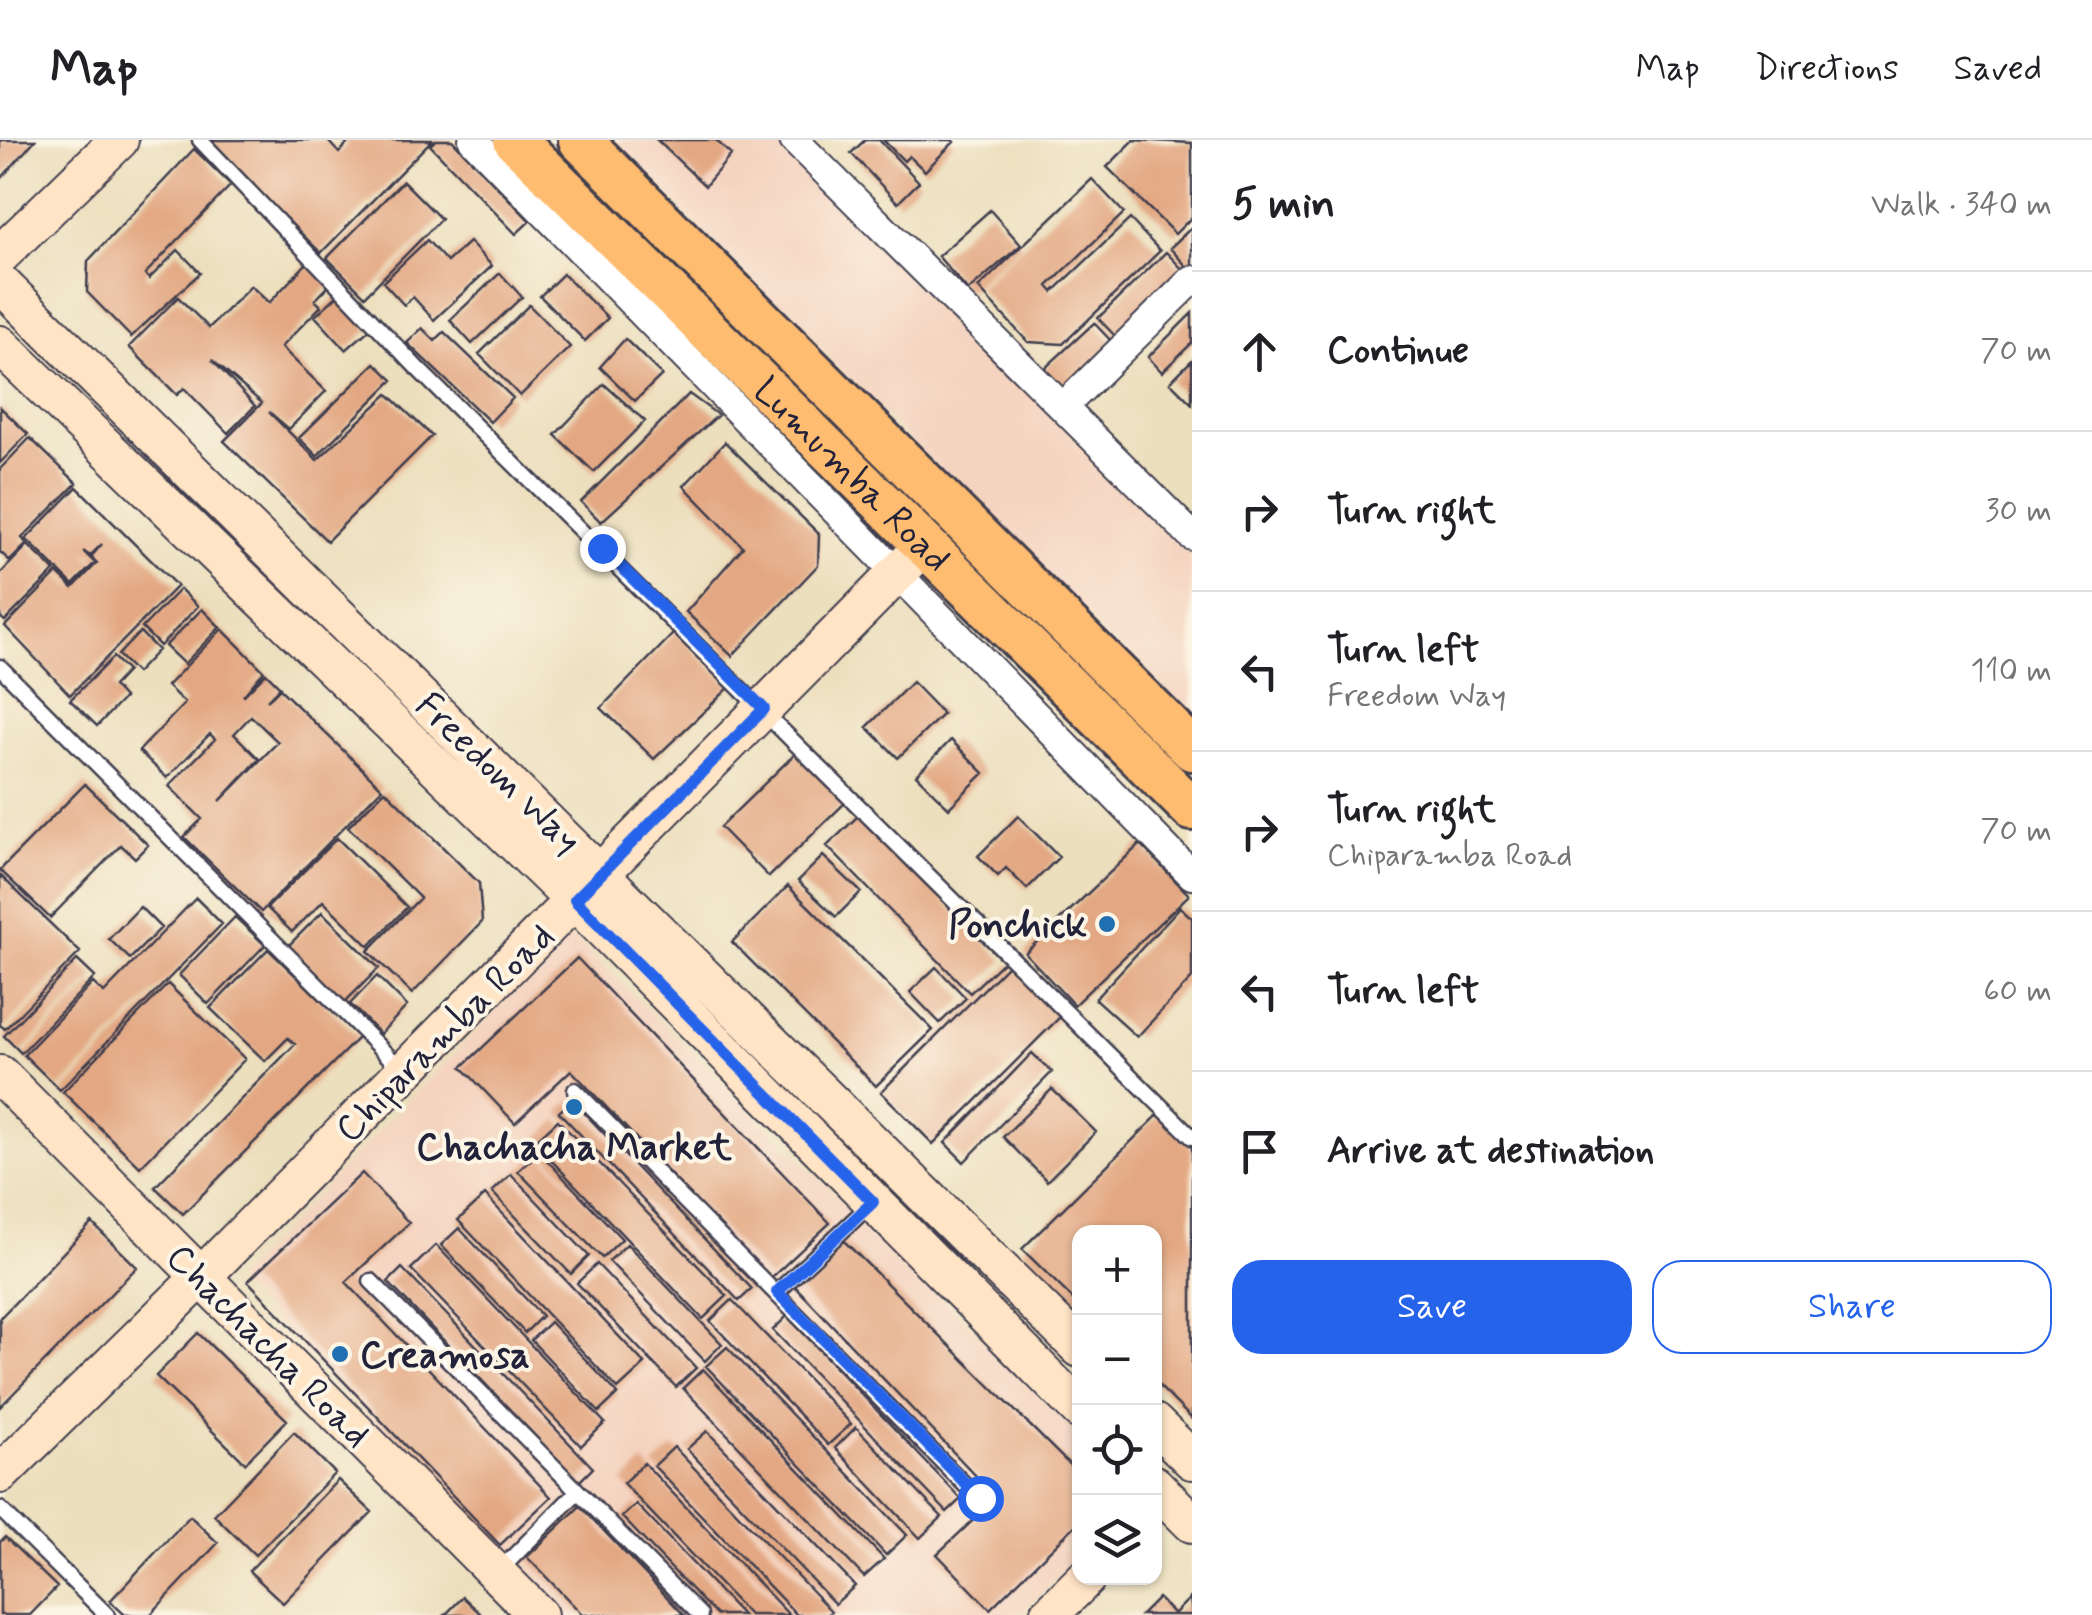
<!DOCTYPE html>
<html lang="en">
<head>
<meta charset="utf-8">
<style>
  body { margin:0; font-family:Mynerve,sans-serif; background:#f6f6f6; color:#202124 }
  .controls { position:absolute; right:30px; bottom:30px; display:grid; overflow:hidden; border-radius:20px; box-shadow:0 2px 8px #0004 }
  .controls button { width:90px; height:90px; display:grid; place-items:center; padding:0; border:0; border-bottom:2px solid #e0e0e0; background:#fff; color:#202124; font:50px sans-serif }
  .stop { position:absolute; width:30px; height:30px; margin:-22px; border:8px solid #2563eb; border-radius:50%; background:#fff }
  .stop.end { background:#2563eb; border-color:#fff; box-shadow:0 2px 10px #0008 }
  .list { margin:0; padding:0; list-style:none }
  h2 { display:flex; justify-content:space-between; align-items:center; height:130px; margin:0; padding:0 40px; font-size:42px }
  h2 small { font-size:32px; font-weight:400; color:#757577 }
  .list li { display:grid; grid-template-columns:65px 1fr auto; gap:30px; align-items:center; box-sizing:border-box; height:160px; padding:0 40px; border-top:2px solid #e0e0e0 }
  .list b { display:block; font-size:38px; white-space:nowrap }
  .list p { margin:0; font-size:32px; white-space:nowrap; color:#757577 }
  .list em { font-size:32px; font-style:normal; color:#757577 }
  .actions { display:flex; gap:20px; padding:30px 40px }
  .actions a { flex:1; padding:22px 0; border:2px solid #2563eb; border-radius:30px; text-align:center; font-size:35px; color:#2563eb }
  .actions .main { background:#2563eb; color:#fff }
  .icon { flex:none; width:55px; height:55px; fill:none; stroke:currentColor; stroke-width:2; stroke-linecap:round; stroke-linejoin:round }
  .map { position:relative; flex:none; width:1192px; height:1475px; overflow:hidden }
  header { display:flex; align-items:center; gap:60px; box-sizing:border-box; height:140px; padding:0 50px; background:#fff; border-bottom:2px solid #e0e0e0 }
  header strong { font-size:48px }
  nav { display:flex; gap:55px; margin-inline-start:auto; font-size:35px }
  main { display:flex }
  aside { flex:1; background:#fff }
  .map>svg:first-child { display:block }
  .built { fill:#f4d3bf }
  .building { fill:#e3a883; fill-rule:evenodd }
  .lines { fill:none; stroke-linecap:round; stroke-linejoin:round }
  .lane-casing { stroke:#403e4e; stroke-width:19 }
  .street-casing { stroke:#403e4e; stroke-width:32 }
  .secondary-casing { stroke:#403e4e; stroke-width:42 }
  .primary-casing { stroke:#403e4e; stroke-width:48 }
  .lane { stroke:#fff; stroke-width:14 }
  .street { stroke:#fff; stroke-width:28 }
  .secondary { stroke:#ffe4c6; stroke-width:38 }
  .primary { stroke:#febc70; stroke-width:42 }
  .route { stroke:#2563eb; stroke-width:12 }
  .poi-dot { fill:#1f6fb2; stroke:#fcf5e5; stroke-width:4 }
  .labels { text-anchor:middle; stroke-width:8; stroke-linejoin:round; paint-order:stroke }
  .street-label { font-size:38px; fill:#22223b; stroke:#fcf5e5 }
  .poi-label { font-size:38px; font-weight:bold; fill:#22223b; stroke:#fcf5e5; text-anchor:end }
</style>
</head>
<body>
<header>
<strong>Map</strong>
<nav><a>Map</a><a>Directions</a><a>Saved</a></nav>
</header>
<main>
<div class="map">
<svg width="1192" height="1475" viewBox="0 0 1192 1475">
  <rect width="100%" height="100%" fill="#fcf5e5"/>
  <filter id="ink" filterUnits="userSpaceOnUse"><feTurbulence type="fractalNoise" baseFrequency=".01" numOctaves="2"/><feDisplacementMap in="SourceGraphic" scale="20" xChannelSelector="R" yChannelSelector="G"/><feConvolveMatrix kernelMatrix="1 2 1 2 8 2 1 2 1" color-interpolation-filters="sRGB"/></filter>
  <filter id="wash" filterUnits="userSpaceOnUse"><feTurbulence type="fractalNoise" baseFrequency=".0048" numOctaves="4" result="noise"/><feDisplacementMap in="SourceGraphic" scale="40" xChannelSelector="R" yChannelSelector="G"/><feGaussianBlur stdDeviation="2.25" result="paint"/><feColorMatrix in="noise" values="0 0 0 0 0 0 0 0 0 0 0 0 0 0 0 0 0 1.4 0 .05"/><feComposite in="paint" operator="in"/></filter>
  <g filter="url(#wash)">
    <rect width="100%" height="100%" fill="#ecdfbd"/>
    <path class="built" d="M611 0H785L1037 252 1075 301 1192 416V584Z
      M570 794 1079 1293V1416L1021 1475H564L234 1140Z"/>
    <g id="blocks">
      <path class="building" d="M0 0H35L0 40Z
        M206 0H327L339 13 347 4 343 0H432L321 113Z
        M436 0H452L530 81 516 94 430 5Z
        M657 0H716L731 15 705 46Z
        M865 0H879L919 42 898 63 851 13Z
        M883 0H952L954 2 925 31 909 16 904 21Z
        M1134 0 1192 3V77L1175 94 1107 27Z
        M194 9 231 45 145 134 149 139 178 110 200 133 131 197 87 152 88 121Z
        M1092 39 1124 73 1048 146 1053 152 1130 79 1160 111 1063 204 1028 202 978 148Z
        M403 41 441 79 365 156 327 118Z
        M990 70 1021 105 968 151 938 116Z
        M1192 87V124L1188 128 1170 108Z
        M427 100 447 122 469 102 492 126 434 180 413 157 404 165 383 142Z
        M1166 112 1185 132 1117 198 1098 178Z
        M307 123 330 145 315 160 321 166 281 207 326 251 289 289 269 272 317 320 388 254 432 296 327 401 224 301 262 263 212 220 255 266 228 293 184 248 177 255 129 207 178 157 209 188 251 146 269 163Z
        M500 133 522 157 472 204 450 180Z
        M563 134 608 178 585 201 540 156Z
        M339 154 370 189 346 210 315 176Z
        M529 165 570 207 520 256 479 214Z
        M1192 173V203L1162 232 1148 217Z
        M1094 183 1113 203 1063 249 1044 229Z
        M422 188 435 201 444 192 513 258 490 282 407 203Z
        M625 199 662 235 635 261 600 227Z
        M1192 220V264L1170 242Z
        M375 223 393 240 317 316 299 298Z
        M604 244 645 281 594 332 555 295Z
        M689 254 718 275 601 382 581 362Z
        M0 267 28 294 0 323Z
        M30 298 77 343 22 398 27 404 10 421 0 412V329Z
        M725 302 819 394 818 425 732 516 686 472 743 407 684 346Z
        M77 347 177 446 70 555 5 486 57 433 73 448 97 423 91 417 102 404 90 416 83 411 95 423 73 445 26 399Z
        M28 405 55 431 5 481 0 477V434Z
        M180 449 198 466 160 506 142 488Z
        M202 469 220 487 184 524 165 506Z
        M222 489 264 531 243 556 266 533 280 547 267 560 280 549 382 648 261 772 184 697 202 679 169 646 215 599 210 594 167 638 139 611 185 563 167 546ZM251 576 278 602 220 661 259 619 234 594Z
        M140 492 158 510 136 533 118 515Z
        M675 492 731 546 654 619 601 568Z
        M113 517 127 531 113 546 124 558 97 586 70 560Z
        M912 542 943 574 898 618 867 587Z
        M951 600 984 633 949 668 916 635Z
        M798 611 846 662 769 737 720 687Z
        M85 644 148 705 135 718 121 705 50 778 0 730Z
        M385 650 479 743 482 782 412 854 368 811 420 758 348 687Z
        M860 674 1004 821 970 853 827 706Z
        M1018 676 1059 717 1027 749 1006 728 998 736 978 716Z
        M337 698 407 767 369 806 323 761 292 792 267 768Z
        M1140 704 1189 755 1074 865 1025 813Z
        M823 716 861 752 836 777 798 741Z
        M0 735 80 812 5 889 0 885Z
        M788 746 933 890 876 946 732 802Z
        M196 758 222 784 60 950 24 915 93 843 104 853Z
        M140 767 161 788 130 819 109 799Z
        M1180 767 1192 778V838L1137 897 1095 859Z
        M322 772 379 828 345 862 288 806Z
        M235 777 265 805 208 864 179 835Z
        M268 809 359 897 183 1074 155 1047 295 904 288 898 265 921 210 868Z
        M577 818 830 1083 770 1139 571 930 515 983 462 927Z
        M77 820 95 837 21 913 4 896Z
        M1009 824 1061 876 933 1004 881 952Z
        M936 827 966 858 940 883 910 852Z
        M377 836 407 866 380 894 350 864Z
        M168 844 245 919 140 1027 63 952Z
        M1032 913 1052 932 964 1022 945 1003Z
        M1052 949 1096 992 1047 1041 1003 997Z
        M572 960 752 1149 739 1161 559 972Z
        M1159 974 1192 1008V1279L1154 1241V1092H1080V1166L1022 1109Z
        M558 980 727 1156 703 1179 534 1002Z
        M539 1012 622 1099 602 1118 518 1031Z
        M362 1033 409 1083 346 1142 551 1357 500 1405 248 1141Z
        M511 1034 589 1116 571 1134 492 1052Z
        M485 1055 645 1224 618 1249 458 1080Z
        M92 1083 137 1127 0 1267V1178Z
        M459 1088 542 1176 525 1193 441 1105Z
        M843 1100 1080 1335V1381L990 1469 937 1414 997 1358 794 1145Z
        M627 1104 722 1204 705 1221 609 1121Z
        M436 1105 605 1283 581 1306 411 1129Z
        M597 1124 696 1228 676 1247 577 1143Z
        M402 1128 593 1328 579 1342 388 1142Z
        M732 1160 851 1284 828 1305 710 1181Z
        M787 1176 961 1359 947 1372 773 1190Z
        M550 1182 618 1254 599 1272 531 1200Z
        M198 1193 287 1280 245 1323 156 1236Z
        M727 1207 907 1395 886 1415 706 1226Z
        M703 1229 884 1419 864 1437 683 1248Z
        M856 1287 942 1377 920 1398 835 1308Z
        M707 1291 855 1446 835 1464 687 1309Z
        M294 1292 335 1333 255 1415 214 1375Z
        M674 1307 831 1471 828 1475H797L654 1326Z
        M644 1323 789 1475H749L623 1343Z
        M338 1340 372 1372 283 1463 249 1431Z
        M636 1364 742 1475H716L622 1377Z
        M580 1366 684 1475H583L527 1417Z
        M190 1376 218 1403 150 1475H125L110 1461Z
        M5 1397 57 1447 30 1475H0V1402Z
        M463 1457 482 1475H445Z
        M1158 1458 1174 1474 1190 1458 1192 1475H1141Z"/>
    </g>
  </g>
  <g filter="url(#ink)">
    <use href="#blocks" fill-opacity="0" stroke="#403e4e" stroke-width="2.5"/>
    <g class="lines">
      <defs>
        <path id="lane" d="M200 0 418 229 1192 997
          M0 527 404 932
          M575 950 979 1359
          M371 1141 700 1475
          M777 1152 873 1062
          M0 1369 107 1475
          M497 1433 578 1351"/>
        <path id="street" d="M473 0 1192 735
          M794 0 1192 396
          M1063 267 1192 140"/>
        <path id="secondary" d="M0 115 119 0
          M0 143 1080 1208
          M0 205 575 761 1080 1270
          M0 935 538 1475
          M1154 1283 1192 1320
          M0 1334 201 1137 926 404
          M1154 1345 1192 1383
          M1049 1475 1086 1438"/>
        <g id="primary">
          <path id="s1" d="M515 0 1192 669"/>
          <path d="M580 0 1192 609"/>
        </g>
      </defs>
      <use href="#lane" class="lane-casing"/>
      <use href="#street" class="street-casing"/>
      <use href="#secondary" class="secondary-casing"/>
      <use href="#primary" class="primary-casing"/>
      <use href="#lane" class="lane"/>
      <use href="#street" class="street"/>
      <use href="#secondary" class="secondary"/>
      <use href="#primary" class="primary"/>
    </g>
  </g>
  <g class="lines" filter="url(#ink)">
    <path class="route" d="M602 408 764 569 575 760 873 1062 777 1152 980 1358"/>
  </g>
  <g class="poi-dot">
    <circle cx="1107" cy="784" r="10"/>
    <circle cx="574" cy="967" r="10"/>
    <circle cx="340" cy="1214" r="10"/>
  </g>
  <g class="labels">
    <g class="street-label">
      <text dy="13" stroke="none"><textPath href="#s1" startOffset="475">Lumumba Road</textPath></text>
      <text transform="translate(499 632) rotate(44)" y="13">Freedom Way</text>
      <text transform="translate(444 892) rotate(-45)" y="13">Chiparamba Road</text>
      <text transform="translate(269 1205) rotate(45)" y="13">Chachacha Road</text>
    </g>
    <g class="poi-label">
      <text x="1087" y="797">Ponchick</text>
      <text x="574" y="1019" text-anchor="middle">Chachacha Market</text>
      <text x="360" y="1227" text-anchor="start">Creamosa</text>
    </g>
  </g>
</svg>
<div class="controls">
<button>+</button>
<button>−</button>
<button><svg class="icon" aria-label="locate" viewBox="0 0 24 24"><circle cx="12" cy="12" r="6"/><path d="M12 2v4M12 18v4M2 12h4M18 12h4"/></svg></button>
<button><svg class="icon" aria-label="layers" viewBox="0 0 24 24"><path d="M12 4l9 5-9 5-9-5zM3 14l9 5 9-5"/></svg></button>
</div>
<div class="stop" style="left:980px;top:1358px"></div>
<div class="stop end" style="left:602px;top:408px"></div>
</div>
<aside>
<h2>5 min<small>Walk · 340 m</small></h2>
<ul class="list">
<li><svg class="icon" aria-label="ahead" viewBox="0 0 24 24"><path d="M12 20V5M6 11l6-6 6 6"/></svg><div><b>Continue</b></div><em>70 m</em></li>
<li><svg class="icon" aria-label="right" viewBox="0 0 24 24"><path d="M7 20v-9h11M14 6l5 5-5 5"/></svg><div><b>Turn right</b></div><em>30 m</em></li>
<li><svg class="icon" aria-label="left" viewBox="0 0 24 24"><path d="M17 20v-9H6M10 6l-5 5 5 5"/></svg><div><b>Turn left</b><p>Freedom Way</p></div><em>110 m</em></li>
<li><svg class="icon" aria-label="right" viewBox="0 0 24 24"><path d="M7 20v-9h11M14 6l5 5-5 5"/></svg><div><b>Turn right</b><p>Chiparamba Road</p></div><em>70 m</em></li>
<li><svg class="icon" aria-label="left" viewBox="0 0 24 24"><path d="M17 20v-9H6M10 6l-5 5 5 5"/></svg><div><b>Turn left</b></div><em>60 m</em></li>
<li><svg class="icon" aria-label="arrive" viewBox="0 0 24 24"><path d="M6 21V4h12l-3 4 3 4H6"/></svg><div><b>Arrive at destination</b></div></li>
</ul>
<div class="actions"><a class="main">Save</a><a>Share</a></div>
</aside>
</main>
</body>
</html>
